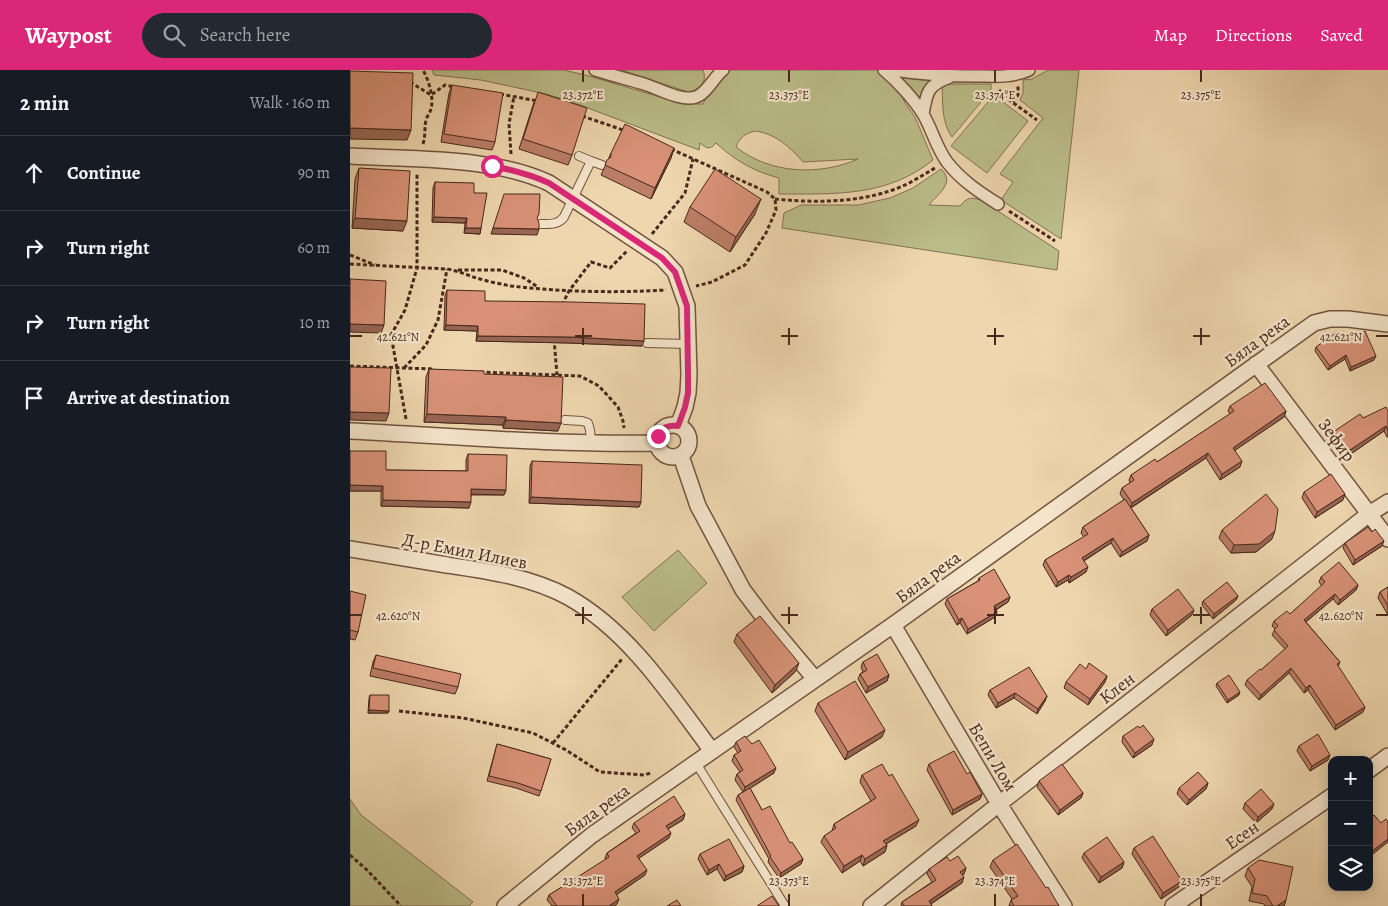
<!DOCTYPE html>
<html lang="en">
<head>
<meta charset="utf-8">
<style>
  body { margin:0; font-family:Alegreya,serif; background:#242831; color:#f1f3f6 }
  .controls { position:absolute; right:15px; bottom:15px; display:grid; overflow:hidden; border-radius:10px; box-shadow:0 2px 12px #0003 }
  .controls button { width:45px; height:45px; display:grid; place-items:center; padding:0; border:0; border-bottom:1px solid #363941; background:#171b24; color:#f1f3f6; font:25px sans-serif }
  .stop { position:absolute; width:15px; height:15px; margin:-11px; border:4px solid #db2777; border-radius:50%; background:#fff }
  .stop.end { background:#db2777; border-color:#fff; box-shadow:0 1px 5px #0008 }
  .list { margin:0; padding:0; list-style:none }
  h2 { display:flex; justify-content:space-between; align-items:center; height:65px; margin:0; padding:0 20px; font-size:21px }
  h2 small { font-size:16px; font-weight:400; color:#9ea1a6 }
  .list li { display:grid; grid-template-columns:32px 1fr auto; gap:15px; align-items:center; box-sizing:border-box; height:75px; padding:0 20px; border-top:1px solid #363941 }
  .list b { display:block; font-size:19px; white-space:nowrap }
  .list em { font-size:16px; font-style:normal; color:#9ea1a6 }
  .icon { flex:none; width:28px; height:28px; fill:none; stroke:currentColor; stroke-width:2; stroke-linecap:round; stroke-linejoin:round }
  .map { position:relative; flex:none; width:1038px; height:836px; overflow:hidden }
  header { display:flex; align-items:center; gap:30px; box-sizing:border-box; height:70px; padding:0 25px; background:#db2777; color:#fff }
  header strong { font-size:24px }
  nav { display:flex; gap:28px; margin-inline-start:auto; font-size:18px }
  .search { width:350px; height:45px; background:#242831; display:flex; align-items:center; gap:12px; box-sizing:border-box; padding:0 18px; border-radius:28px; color:#9ea1a6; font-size:19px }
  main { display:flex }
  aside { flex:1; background:#171b24 }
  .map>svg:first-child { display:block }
  .grass { fill:#bbbd89; stroke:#827252; fill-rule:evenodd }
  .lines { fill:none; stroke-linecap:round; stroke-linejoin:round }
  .service-casing { stroke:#725440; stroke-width:10 }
  .pedestrian-casing { stroke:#725440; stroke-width:14 }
  .minor-casing { stroke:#725440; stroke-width:18 }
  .path { stroke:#48281b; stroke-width:3; stroke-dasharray:4 2.5; stroke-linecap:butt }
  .service { stroke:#f4e4ca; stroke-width:8 }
  .pedestrian { stroke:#f4e4ca; stroke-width:11 }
  .minor { stroke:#f4e4ca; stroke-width:15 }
  .wall { fill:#bb7e67; stroke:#48281b }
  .shaded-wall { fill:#986654; stroke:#48281b }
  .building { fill:#d99278; stroke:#48281b }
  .route { stroke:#db2777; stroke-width:6 }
  .ticks { fill:none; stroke:#48281b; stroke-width:2 }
  .labels { text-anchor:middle; stroke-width:4.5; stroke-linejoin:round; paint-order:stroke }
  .street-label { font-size:18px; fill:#48281b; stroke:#f4e4ca }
  .ticks-label { font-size:12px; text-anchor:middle; fill:#48281b; stroke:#f4e4ca; stroke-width:4.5; stroke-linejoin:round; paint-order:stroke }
</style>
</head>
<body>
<header>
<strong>Waypost</strong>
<div class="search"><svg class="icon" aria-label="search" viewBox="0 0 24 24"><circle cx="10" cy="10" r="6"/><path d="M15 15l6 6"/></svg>Search here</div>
<nav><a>Map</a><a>Directions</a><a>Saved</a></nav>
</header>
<main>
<aside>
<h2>2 min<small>Walk · 160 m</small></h2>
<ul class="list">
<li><svg class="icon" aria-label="ahead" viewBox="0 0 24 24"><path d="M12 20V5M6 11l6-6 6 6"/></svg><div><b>Continue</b></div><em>90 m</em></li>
<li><svg class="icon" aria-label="right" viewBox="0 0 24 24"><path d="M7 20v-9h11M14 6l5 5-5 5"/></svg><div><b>Turn right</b></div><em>60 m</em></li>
<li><svg class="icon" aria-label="right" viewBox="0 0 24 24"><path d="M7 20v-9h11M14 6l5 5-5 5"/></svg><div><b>Turn right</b></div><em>10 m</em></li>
<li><svg class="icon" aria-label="arrive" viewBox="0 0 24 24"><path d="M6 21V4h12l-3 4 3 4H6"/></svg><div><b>Arrive at destination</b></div></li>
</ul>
</aside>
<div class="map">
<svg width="1038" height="836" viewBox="0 0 1038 836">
  <rect width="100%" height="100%" fill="#eed6ae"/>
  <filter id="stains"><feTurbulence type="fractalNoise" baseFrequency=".004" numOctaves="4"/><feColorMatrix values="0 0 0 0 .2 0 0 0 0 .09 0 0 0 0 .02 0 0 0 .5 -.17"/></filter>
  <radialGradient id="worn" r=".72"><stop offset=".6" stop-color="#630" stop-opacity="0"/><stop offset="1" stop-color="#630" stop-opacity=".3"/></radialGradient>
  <path class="grass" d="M82 0H214L239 6 334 34H353C359 21 368 8 381 0H527L550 22 555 33 565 47 583 90C537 127 485 124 429 124V108C403 101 386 91 366 73L362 77 357 78 350 73 349 80 222 32 196 24 131 10 84 5ZM406 61C426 64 440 77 453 92L508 89C469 106 420 104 386 77 390 67 395 63 406 61Z
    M271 0H353C358 12 349 20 338 22Z
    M698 0H729L711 169 651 130 663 112 650 104 693 48 670 30 673 23V10L682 9Z
    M549 6 581 10 573 18 569 29 560 16Z
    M592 14H641V20L602 67C591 52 593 32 592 14Z
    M644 25 678 51 637 103 601 76Z
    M591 99C593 101 595 103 596 106 600 117 585 127 579 135L610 136C618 127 620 127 631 130L709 181 707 200 432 158 434 143 451 135H508L540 128 563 118Z
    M328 480 357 513 304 561 272 527Z
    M0 729 11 745 123 832 119 836H0Z"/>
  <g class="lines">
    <defs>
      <path id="service" d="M241 91 252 95
        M191 154C200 154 208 155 214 147L241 91 229 86
        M297 273 338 274
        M215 350 232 351 238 353 240 360 241 373
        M346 693 435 836"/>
      <path id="pedestrian" d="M245 0C261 5 277 9 294 14 307 18 332 32 346 27 356 24 364 7 373 0
        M534 0C547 11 564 29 573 44 582 59 586 77 597 92 611 110 629 122 648 134
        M543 0C570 4 598 6 625 6 644 6 661 8 679 0
        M573 44C577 21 578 15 600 7"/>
      <path id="minor" d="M0 86C65 90 140 86 199 113L312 188 325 202 337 236 339 305 338 323 335 337 328 356
        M906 294 1038 469
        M307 371a16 16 0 1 1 32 0a16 16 0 1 1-32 0Z
        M0 361C102 366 205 375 307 373
        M331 386 348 436 393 520 418 553 465 609
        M0 479C32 484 65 490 97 495 138 501 181 507 218 527 279 561 321 626 362 681
        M543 555 649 734 714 836
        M1019 700 1038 686
        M155 836 242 765 543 555 964 253 980 249H998L1038 254
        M521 836 649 734 1019 444 1038 432
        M823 836 982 726"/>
    </defs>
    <use href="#service" class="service-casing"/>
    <use href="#pedestrian" class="pedestrian-casing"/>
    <use href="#minor" class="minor-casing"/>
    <path class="path" d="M60 12 81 25 95 15 105 17
      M649 20 655 27 687 50
      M150 24 188 31
      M663 32 668 25V16
      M232 46 276 61
      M73 74C76 64 74 59 76 50 77 46 80 43 81 39 84 27 79 11 73 0
      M321 79 417 122 425 129 426 140 416 163 395 195 362 212 346 216
      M161 84 159 54 164 26
      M425 129C466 133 509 133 548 118 561 113 573 105 585 98
      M659 141 705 171
      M302 164 335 123 343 89
      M0 185 25 195
      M0 194 97 199C109 201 119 206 130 209 140 212 151 214 161 216 212 222 264 223 316 220
      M108 200H152L174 208 188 217
      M212 235 219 221 241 192 260 198 277 181
      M204 269 207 305
      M0 296 82 299
      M54 298 76 275 88 250 97 199
      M130 302 230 306 249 316 268 337 273 351 274 358
      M56 349 41 265 55 240 67 198V104
      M49 641 113 648 183 663 216 680 250 702 294 705 301 703
      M203 673 272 589
      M0 785 17 800 51 836"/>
    <use href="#service" class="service"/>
    <use href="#pedestrian" class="pedestrian"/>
    <use href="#minor" class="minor"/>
  </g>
  <path class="wall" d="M102 15 145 72 142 80 91 72 99 23Z
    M184 32 222 85 218 95 169 79Z
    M324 78 321 88 301 129 251 105 261 83Z
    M9 98 53 161 2 158 5 109Z
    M85 112 124 123 131 158 130 164 114 163 115 153 82 152 83 118Z
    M340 137 405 144 380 182 334 152Z
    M97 220 135 231 292 276 219 273 126 271 127 261 94 260 95 226Z
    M993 271 1024 290 1000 301 995 289 978 300 965 281 966 277Z
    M79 299 134 304 208 361 153 358V355L74 352 76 307Z
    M880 336 936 341 934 347 885 380 890 397 870 410 856 388 781 438 799 465 797 471 770 487 761 473 734 491 736 502 719 513 718 510 706 517 693 495 695 490 734 467 731 463 733 457 774 430 770 424 772 418 780 413 779 410 781 405 807 392 880 344 878 341Z
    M1038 341V367H1037L1034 361 995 388 981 367 983 362 1013 348Z
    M0 381 36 400 116 401V390L118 384 156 420 154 425H121L119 438 31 436V421H0Z
    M182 391 291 432 289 437 179 433 180 396Z
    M954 422 993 430 965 448 952 428Z
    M872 460 922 469 906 482 881 483 869 468Z
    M995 473 1032 476 1003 495 993 478Z
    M971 507 1008 515 1006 520 988 535 983 529 956 552 990 592 988 597 1013 642 985 660 958 620 954 623 939 603 909 630 895 615 897 610 911 600 935 579 922 565 925 559 922 556 924 551 940 544 972 516 969 512Z
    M629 508 660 527 658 532 646 540 647 542 645 547 617 564 610 553 607 555 595 534 597 529 628 511Z
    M1038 517V545L1028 528 1030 522Z
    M0 521 8 562 5 570 0 569Z
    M888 526 886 530 863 549 852 535 853 531Z
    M802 539 842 545 816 566 800 545Z
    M387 564 446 601 422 623 384 572Z
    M26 585 108 617 105 624 20 606 23 592Z
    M513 592 539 605 537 611 516 623 508 609 510 604 513 602 511 597Z
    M736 599 757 606 755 612 738 635 714 618 716 612Z
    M867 613 889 625 877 633 866 616Z
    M640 620 697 626 695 631 687 644 664 628 646 638 638 625Z
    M20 625 39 641 38 643H18L19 628Z
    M468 633 532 667 495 690 465 641Z
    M790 658 802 675 783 688 772 672 773 666Z
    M386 672 424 703 400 718 412 740 453 789 451 794 429 808 418 792 419 789 386 730 388 725 393 722 385 710 387 704 390 702 382 691 384 685 388 683 384 677Z
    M147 674 201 689 189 726 166 718 137 711Z
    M949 676 978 690 960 701 947 681Z
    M579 694 632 724 630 729 602 745 577 700Z
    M512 705 566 756 536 774 537 775 535 782 513 796 510 791 492 803 471 772 474 766 482 761 484 754 521 731 510 712Z
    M689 711 733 723 731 728 708 745 687 717Z
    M858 713 856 719 837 735 827 724 829 718Z
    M895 733 922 739 906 753 893 739Z
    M335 744 333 750 318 759 319 768 289 788 295 805 266 825 267 834 265 836H202L197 830 199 825 256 790 255 788 257 783 286 763 282 758 284 753Z
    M784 778 832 811 830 816 811 829 782 784Z
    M734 783 774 792 772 798 749 813 732 788Z
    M350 784 394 796 392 802 374 811 367 799 357 805 348 789Z
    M643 790 696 818 709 836H659L661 830 662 829 640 797Z
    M600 791 616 798 614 804 612 805V813L581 834 582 836H551L552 832 582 812 577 804 579 799Z
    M898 798 936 830 934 836H915L914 834 899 831 902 817 895 806Z"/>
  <path class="shaded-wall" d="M0 58 61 60 57 70 0 69Z
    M324 78 321 88 301 129 305 118Z
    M411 129 405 144 380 182 386 167Z
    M84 147 117 148 115 153 82 152Z
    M5 148 57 151 53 161 2 158Z
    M116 158H131L130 164 114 163Z
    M143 158 189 159 187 165 141 164Z
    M0 254 34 255 31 263 0 262Z
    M96 255 128 256 127 261 94 260Z
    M128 266 221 267 294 271 292 276 219 273 126 271Z
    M996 285 995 289 978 300 980 296Z
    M1026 286 1024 290 1000 301 1001 297Z
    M936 341 934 347 881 383 883 378Z
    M0 342 39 343 36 351 0 350Z
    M77 344 156 347 153 355 74 352Z
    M156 350 211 353 208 361 153 358Z
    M1036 356 1034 361 995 388 997 382Z
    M858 383 856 388 780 438 782 433Z
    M892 391 890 397 870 410 872 404Z
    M0 415 33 416 31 421H0Z
    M121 419 156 420 154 425 120 424Z
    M995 424 993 430 965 448 967 442Z
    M181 427 291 432 289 437 179 433Z
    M33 430 121 432 119 438 31 436Z
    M925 461 922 469 906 482 881 483 884 475Z
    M799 465 797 471 770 487 772 482Z
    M763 468 761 473 730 493 732 488Z
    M1034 471 1032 476 1003 495 1005 490Z
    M738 497 736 502 719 513 721 507Z
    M719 505 718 510 706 517 708 512Z
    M1008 515 1006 520 988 535 990 530Z
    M985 524 983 529 952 555 954 550Z
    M888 526 886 530 863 549 864 544Z
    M660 527 658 532 642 542 644 536Z
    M844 540 842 545 816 566 818 560Z
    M647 542 645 547 617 564 618 559Z
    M612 548 610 553 607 555 609 550Z
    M449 593 446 601 422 623 425 615Z
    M941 598 939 603 909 630 911 625Z
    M539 605 537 611 516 623 518 617Z
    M757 606 755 612 738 635 740 629Z
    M960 615 958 620 954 623 956 618Z
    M890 622 889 625 877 633 878 630Z
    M665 623 664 628 646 638 648 633Z
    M697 626 695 631 687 644 688 639Z
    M1015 637 1013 642 985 660 986 655Z
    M19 640 39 641 38 643H18Z
    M535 660 532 667 495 690 498 682Z
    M804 669 802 675 783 688 785 683Z
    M980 685 978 690 960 701 962 696Z
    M426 698 424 703 393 723 395 717Z
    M858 713 856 719 837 735 839 730Z
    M733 723 731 728 708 745 710 740Z
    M632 724 630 729 602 745 603 740Z
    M924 734 922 739 906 753 908 747Z
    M335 744 333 750 314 761 316 756Z
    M569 750 566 756 531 777 533 771Z
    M321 763 319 768 285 791 287 786Z
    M1038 769V772L1019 787 1021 782Z
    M537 775 535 782 513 796 515 789Z
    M512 785 510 791 492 803 494 796Z
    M453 789 451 794 429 808 431 803Z
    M774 792 772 798 749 813 751 807Z
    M369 794 367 799 357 805 359 800Z
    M394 796 392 802 374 811 376 806Z
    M616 798 614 804 608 808 610 802Z
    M297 800 295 805 263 827 265 822Z
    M614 807 612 813 577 836 579 831Z
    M832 811 830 816 811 829 813 823Z
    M269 829 267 834 265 836H259Z
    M936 830 934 836H927Z"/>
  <path class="building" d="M0 1 63 3 61 60 0 58Z
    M102 15 153 23 145 72 94 64Z
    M188 22 237 38 222 85 173 69Z
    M275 54 324 78 305 118 255 95 257 90 261 87V83Z
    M9 98 60 101 57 151 5 148Z
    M365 99 411 129 386 167 340 137Z
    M85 112 124 113V123H137L131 158H116L117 148 84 147Z
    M154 124H190L189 144 187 148 189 153V159L143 158Z
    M0 209 36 211 34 255 0 254Z
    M97 220 135 221V231L222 232 295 234 294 271 221 267 128 266V256L96 255Z
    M1015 261 1026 286 1001 297 996 285 980 296 966 277 987 262 993 271Z
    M0 297 41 298 39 343 0 342Z
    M79 299 134 301V304L213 307 211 353 156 350V347L77 344Z
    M915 313 936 341 883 378 892 391 872 404 858 383 782 433 772 418 784 410 781 405 805 389 807 392 884 341 880 336Z
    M1036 337 1038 341V360L1036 356 997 382 983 362 1010 344 1013 348Z
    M0 381H36V400L118 401V384L157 385 156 420 121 419V432L33 430V416L0 415Z
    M182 391 292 395 291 432 181 427Z
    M981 404 995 424 967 442 954 422Z
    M916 424 928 439 925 461 909 474 884 475 872 460Z
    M775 429 799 465 772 482 763 468 732 488 738 497 721 507 719 505 708 512 695 490 738 464 733 457Z
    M1018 457 1022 462 1025 459 1034 471 1005 490 995 473Z
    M989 492 1008 515 990 530 985 524 954 550 990 592 987 594 1015 637 986 655 960 615 956 618 941 598 911 625 897 610 910 599 911 600 938 576 924 560 928 556 924 551 937 541 940 544 961 525 975 512 971 507Z
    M644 499 660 527 644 536 647 542 618 559 612 548 609 550 597 529 630 510 629 508Z
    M877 512 888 526 864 544 853 531Z
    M1038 517V536L1030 522Z
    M828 519 844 540 818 560 802 539Z
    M0 521 16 525 8 562 0 560Z
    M410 546 449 593 425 615 387 564Z
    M527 584 539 605 518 617 510 604 517 600 513 592Z
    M26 585 111 604 108 617 23 598Z
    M739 593 757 606 740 629 716 612 730 594 736 599Z
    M679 597 697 626 688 639 665 623 648 633 640 620Z
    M879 605 890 622 878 630 867 613Z
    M505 611 535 660 498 682 468 633Z
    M20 625H39V641L19 640Z
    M793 655 804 669 785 683 773 666 788 656 790 658Z
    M968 664 980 685 962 696 949 676Z
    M395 666 402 674 409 670 426 698 395 717 387 704 393 700 384 685 391 681 386 672Z
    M147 674 201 689 191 721 168 713 139 706Z
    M604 681 617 704 620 702 632 724 603 740 579 694Z
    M532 694 539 706 542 704 569 750 533 771 537 775 515 789 512 785 494 796 474 766 486 758 484 754 526 728 512 705Z
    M712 694 733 723 710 740 689 711Z
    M848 702 858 713 839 730 829 718Z
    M400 718 412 740 420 736 440 773 442 772 453 789 431 803 420 787 421 786 388 725Z
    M911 719 924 734 908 747 895 733Z
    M324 726 335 744 316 756 321 763 287 786 297 800 265 822 269 829 259 836H207L199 825 259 787 257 783 290 761 284 753Z
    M1024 745 1031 753 1036 749 1038 752V769L1021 782 1019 780V749Z
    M803 766 832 811 813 823 784 778Z
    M757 767 774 792 751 807 734 783Z
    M379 769 394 796 376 806 369 794 359 800 350 784Z
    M667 774 696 818 698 817 709 836H664L661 830 668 826 643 790Z
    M608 786 616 798 610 802 614 807 579 831 582 836H554L552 832 586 810 579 799 597 787 600 791Z
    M909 790 943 797 936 830 927 836H923L917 826 902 823 905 809 898 798Z
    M422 826 429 836H407Z
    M327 830 331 836H317Z"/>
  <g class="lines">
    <path class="route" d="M142 96C163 100 181 105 199 113L312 188 325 202 337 236 338 305V323L335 337 328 356C318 355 312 357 308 366"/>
  </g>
  <path class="ticks" d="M233 0V12M439 0V12M645 0V12M851 0V12M233 258V275M439 258V275M645 258V275M851 258V275M0 266H12M225 266H242M431 266H448M637 266H654M843 266H860M1026 266H1038M233 537V554M439 537V554M645 537V554M851 537V554M0 545H12M225 545H242M431 545H448M637 545H654M843 545H860M1026 545H1038M233 824V836M439 824V836M645 824V836M851 824V836"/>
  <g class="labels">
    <g class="street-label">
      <text transform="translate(907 271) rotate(-36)" y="6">Бяла река</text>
      <text transform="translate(987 370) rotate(53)" y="6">Зефир</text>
      <text transform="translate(115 481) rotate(11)" y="6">Д-р Емил Илиев</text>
      <text transform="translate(578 507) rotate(-36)" y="6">Бяла река</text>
      <text transform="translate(767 618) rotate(-38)" y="6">Клен</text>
      <text transform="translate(643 687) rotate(59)" y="6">Бепи Лом</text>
      <text transform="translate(247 740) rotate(-36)" y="6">Бяла река</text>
      <text transform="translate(892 765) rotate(-35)" y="6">Есен</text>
    </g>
  </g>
  <g class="ticks-label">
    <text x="233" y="29">23.372°E</text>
    <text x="439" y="29">23.373°E</text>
    <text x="645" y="29">23.374°E</text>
    <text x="851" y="29">23.375°E</text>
    <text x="48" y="271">42.621°N</text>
    <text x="991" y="271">42.621°N</text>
    <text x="48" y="550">42.620°N</text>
    <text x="991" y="550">42.620°N</text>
    <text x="233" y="815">23.372°E</text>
    <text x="439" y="815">23.373°E</text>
    <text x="645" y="815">23.374°E</text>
    <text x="851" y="815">23.375°E</text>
  </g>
  <rect width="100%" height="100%" filter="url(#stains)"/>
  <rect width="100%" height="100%" fill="url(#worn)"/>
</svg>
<div class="controls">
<button>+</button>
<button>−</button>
<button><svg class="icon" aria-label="layers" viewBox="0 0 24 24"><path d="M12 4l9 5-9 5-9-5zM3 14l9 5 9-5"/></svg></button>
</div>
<div class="stop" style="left:142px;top:96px"></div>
<div class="stop end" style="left:308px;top:366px"></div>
</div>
</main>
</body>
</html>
